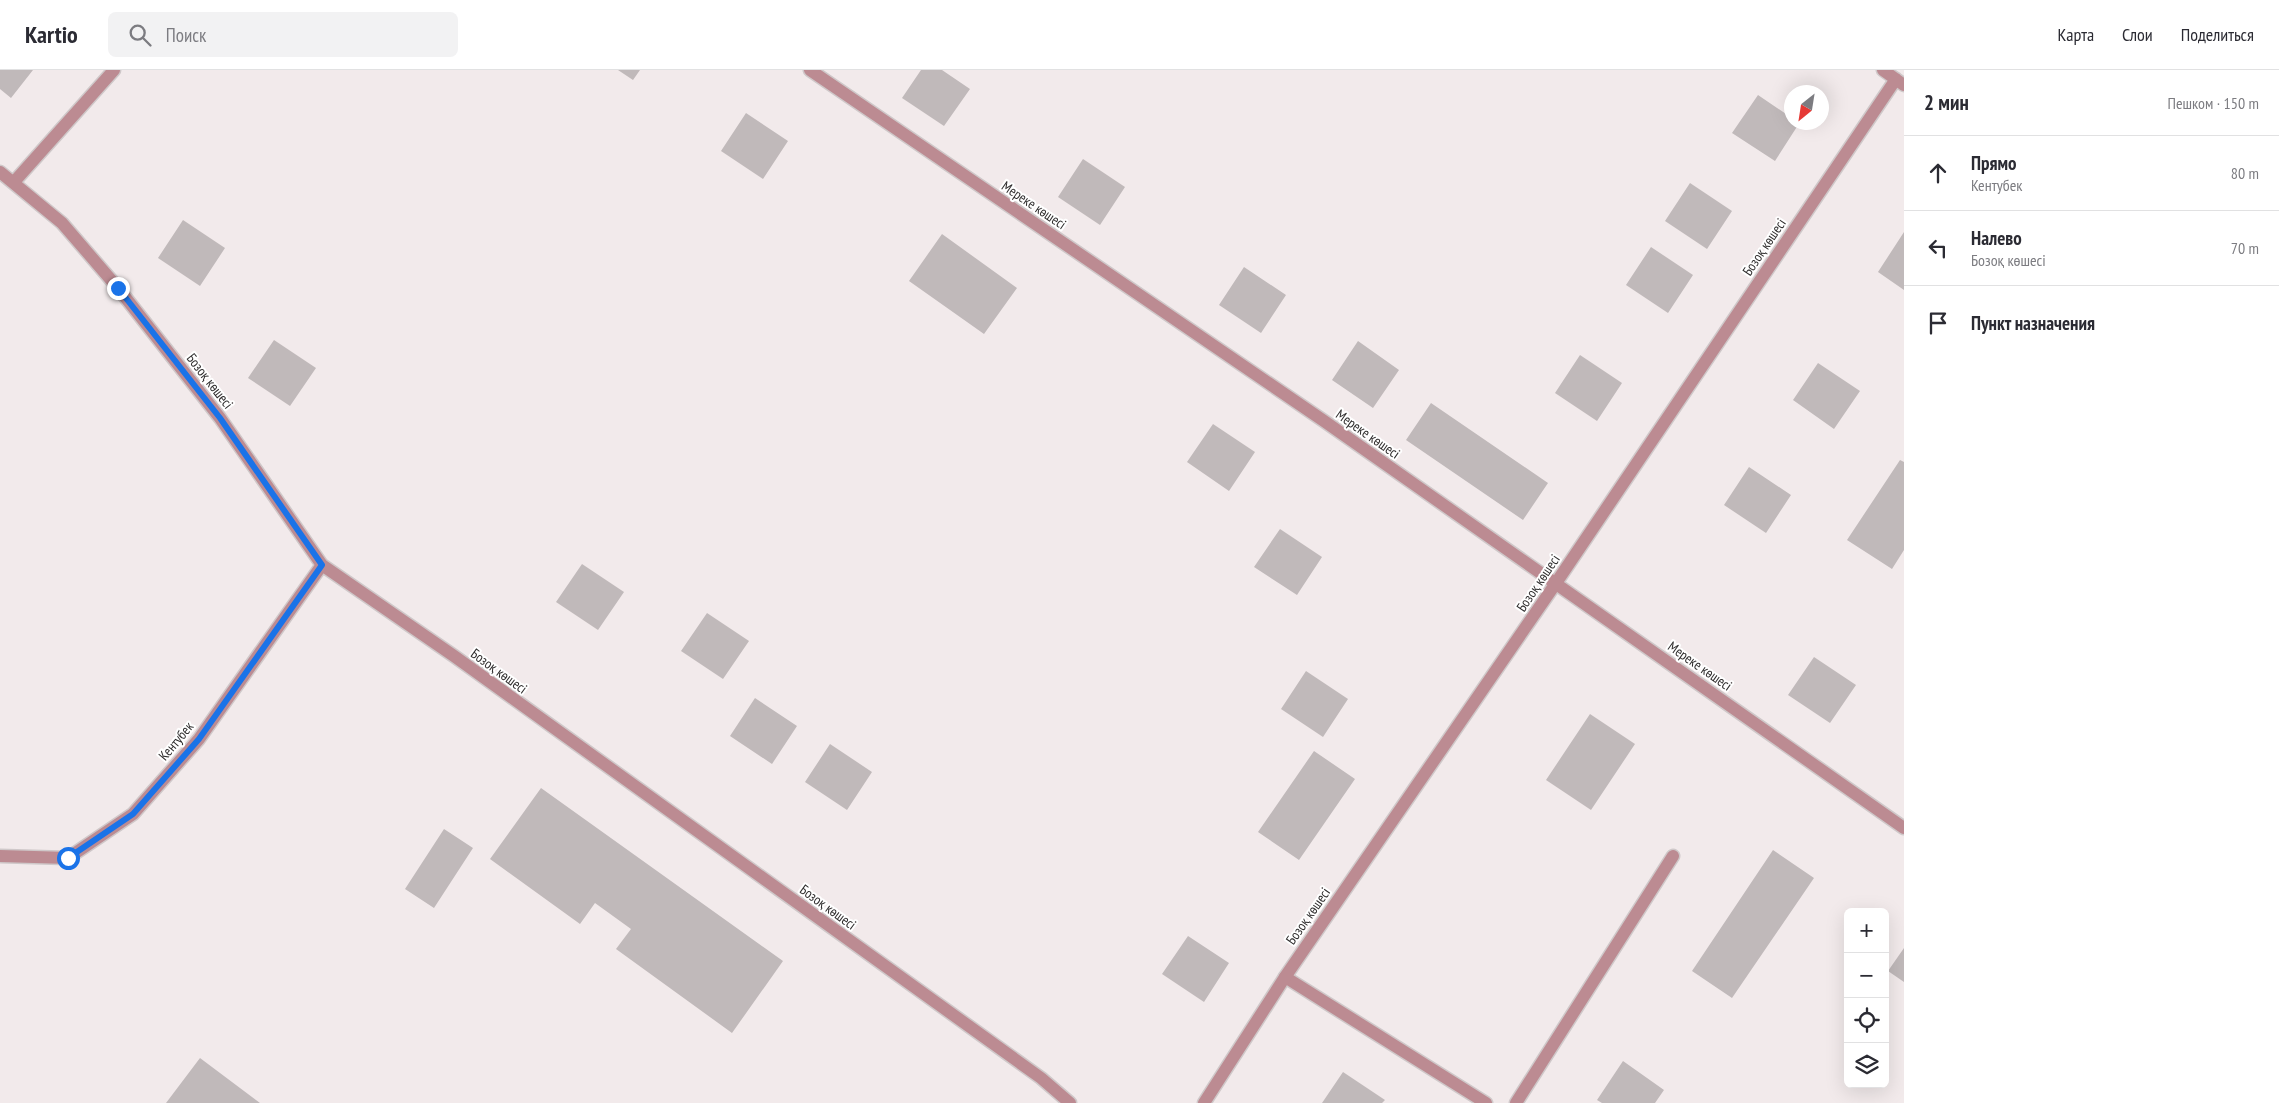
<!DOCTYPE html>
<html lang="ru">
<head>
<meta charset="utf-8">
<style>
  body { margin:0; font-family:"PT Sans Narrow",sans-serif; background:#f2f2f3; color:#2b2b33 }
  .controls { position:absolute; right:15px; bottom:15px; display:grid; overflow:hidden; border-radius:8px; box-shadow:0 5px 20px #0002 }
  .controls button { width:45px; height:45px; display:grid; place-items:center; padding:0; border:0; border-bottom:1px solid #e1e1e2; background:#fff; color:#2b2b33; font:25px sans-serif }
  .compass { position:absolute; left:1784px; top:15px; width:45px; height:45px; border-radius:50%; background:#fff; box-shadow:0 5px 20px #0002; rotate:210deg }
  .stop { position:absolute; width:15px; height:15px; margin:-11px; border:4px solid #1a73e8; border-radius:50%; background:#fff }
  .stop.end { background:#1a73e8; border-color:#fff; box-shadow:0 1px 5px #0008 }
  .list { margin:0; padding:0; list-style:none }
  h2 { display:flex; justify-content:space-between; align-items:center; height:65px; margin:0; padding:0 20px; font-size:21px }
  h2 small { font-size:16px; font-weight:400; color:#7c7c81 }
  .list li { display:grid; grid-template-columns:32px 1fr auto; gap:15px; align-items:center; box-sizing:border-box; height:75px; padding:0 20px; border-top:1px solid #e1e1e2 }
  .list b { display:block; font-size:19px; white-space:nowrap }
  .list p { margin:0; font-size:16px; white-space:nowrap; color:#7c7c81 }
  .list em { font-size:16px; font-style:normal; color:#7c7c81 }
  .icon { flex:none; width:28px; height:28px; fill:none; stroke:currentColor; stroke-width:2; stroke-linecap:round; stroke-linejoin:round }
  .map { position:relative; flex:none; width:1904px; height:1033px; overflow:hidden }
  header { display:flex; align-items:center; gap:30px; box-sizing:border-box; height:70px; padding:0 25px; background:#fff; border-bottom:1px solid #e1e1e2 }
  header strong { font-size:24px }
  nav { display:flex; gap:28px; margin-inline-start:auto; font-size:18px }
  .search { width:350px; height:45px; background:#f2f2f3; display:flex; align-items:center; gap:12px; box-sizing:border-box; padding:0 18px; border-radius:8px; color:#7c7c81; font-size:19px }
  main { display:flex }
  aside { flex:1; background:#fff }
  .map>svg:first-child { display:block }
  .building { fill:#c0b9ba }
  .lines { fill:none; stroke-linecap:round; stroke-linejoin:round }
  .lane-casing { stroke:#cfc8c9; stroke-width:15 }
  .street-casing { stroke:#cfc8c9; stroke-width:15 }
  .lane { stroke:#bc8b92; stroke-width:12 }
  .street { stroke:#bc8b92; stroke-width:12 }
  .route { stroke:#1a73e8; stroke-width:6 }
  .labels { text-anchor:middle; stroke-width:4; stroke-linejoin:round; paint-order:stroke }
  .street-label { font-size:14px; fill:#2e2c2c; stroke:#fff }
</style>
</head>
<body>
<header>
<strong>Kartio</strong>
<div class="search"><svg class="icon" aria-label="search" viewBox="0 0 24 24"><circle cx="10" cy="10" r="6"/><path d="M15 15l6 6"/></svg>Поиск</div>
<nav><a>Карта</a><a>Слои</a><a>Поделиться</a></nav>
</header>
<main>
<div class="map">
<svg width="1904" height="1033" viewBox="0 0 1904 1033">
  <rect width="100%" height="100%" fill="#f2eaeb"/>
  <path class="building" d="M0 0H33L11 28 0 19Z
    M618 0H640L633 10Z
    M921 0H942L970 19 944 56 902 28Z
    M1758 25 1792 48V52H1800L1775 91 1732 63Z
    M746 43 788 71 763 109 721 81Z
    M1083 89 1125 117 1100 155 1058 127Z
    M1690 113 1732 141 1707 179 1665 151Z
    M183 150 225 178 200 216 158 188Z
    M1904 162V220L1878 202Z
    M942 164 1017 218 984 264 909 211Z
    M1651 177 1693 205 1668 243 1626 215Z
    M1244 197 1286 225 1261 263 1219 235Z
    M274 270 316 298 290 336 248 308Z
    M1358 271 1399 300 1373 338 1332 310Z
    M1580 285 1622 313 1597 351 1555 323Z
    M1818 293 1860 321 1834 359 1793 330Z
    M1431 333 1548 413 1523 450 1406 370Z
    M1213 354 1255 382 1229 421 1187 392Z
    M1900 390 1904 392V480L1892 499 1847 470Z
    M1749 397 1791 425 1766 463 1724 435Z
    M1280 459 1322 487 1297 525 1254 497Z
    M582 494 624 522 598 560 556 532Z
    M707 543 749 571 723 609 681 581Z
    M1814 587 1856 615 1830 653 1788 625Z
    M1306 601 1348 629 1323 667 1281 639Z
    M755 628 797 656 772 694 730 666Z
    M1590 644 1635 674 1591 740 1546 710Z
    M830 674 872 702 847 740 805 712Z
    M1314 681 1355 709 1299 790 1258 762Z
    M541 718 783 891 732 963 616 879 631 859 595 833 580 854 490 789Z
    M444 759 473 778 434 838 405 819Z
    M1773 780 1814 808 1732 928 1692 901Z
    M1188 866 1229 893 1204 932 1162 904Z
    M1904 878V912L1888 901Z
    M200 988 260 1033H166Z
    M1623 991 1664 1020 1655 1033H1602L1597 1030Z
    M1343 1002 1385 1030 1382 1033H1322Z"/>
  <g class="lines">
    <defs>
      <path id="lane" d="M0 786 68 788 133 744 199 669 322 495
        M1285 907 1486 1033
        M1516 1033 1673 786"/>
      <path id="street" d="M810 0 1324 351 1904 758
        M1883 0 1904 15
        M0 102 62 153 118 218 220 348 322 495 454 586 1041 1008 1070 1033
        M14 112 114 0
        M1204 1033 1285 907 1556 513 1896 9"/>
    </defs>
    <use href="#lane" class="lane-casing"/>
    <use href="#street" class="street-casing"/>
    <use href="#lane" class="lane"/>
    <use href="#street" class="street"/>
  </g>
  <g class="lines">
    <path class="route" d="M68 788 133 744 199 669 322 495 220 348 118 218"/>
  </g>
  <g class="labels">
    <g class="street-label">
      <text transform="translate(1034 135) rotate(34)" y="5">Мереке көшесі</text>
      <text transform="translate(1764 177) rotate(-56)" y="5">Бозоқ көшесі</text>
      <text transform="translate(210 311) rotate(52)" y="5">Бозоқ көшесі</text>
      <text transform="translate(1368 364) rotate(35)" y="5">Мереке көшесі</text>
      <text transform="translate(1538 513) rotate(-56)" y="5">Бозоқ көшесі</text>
      <text transform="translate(1700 596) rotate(35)" y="5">Мереке көшесі</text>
      <text transform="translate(499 601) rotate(36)" y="5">Бозоқ көшесі</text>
      <text transform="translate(176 671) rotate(-50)" y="5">Кентубек</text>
      <text transform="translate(828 837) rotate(36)" y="5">Бозоқ көшесі</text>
      <text transform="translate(1308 846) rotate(-55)" y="5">Бозоқ көшесі</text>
    </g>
  </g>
</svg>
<div class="controls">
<button>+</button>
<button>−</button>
<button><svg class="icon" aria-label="locate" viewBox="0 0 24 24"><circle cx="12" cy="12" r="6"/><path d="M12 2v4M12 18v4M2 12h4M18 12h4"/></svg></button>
<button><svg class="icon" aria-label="layers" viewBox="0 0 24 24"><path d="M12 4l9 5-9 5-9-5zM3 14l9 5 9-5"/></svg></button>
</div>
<svg class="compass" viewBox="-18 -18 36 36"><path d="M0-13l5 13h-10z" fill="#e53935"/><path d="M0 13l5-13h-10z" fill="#7c7c81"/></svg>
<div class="stop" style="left:68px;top:788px"></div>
<div class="stop end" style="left:118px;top:218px"></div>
</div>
<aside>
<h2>2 мин<small>Пешком · 150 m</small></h2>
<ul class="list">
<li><svg class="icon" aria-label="ahead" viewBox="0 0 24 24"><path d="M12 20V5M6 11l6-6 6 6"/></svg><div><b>Прямо</b><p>Кентубек</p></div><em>80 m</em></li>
<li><svg class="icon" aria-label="left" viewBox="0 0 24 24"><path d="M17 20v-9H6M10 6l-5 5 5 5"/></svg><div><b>Налево</b><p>Бозоқ көшесі</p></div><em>70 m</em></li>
<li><svg class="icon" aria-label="arrive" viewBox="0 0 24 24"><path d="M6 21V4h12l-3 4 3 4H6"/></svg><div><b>Пункт назначения</b></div></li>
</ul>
</aside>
</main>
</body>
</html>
